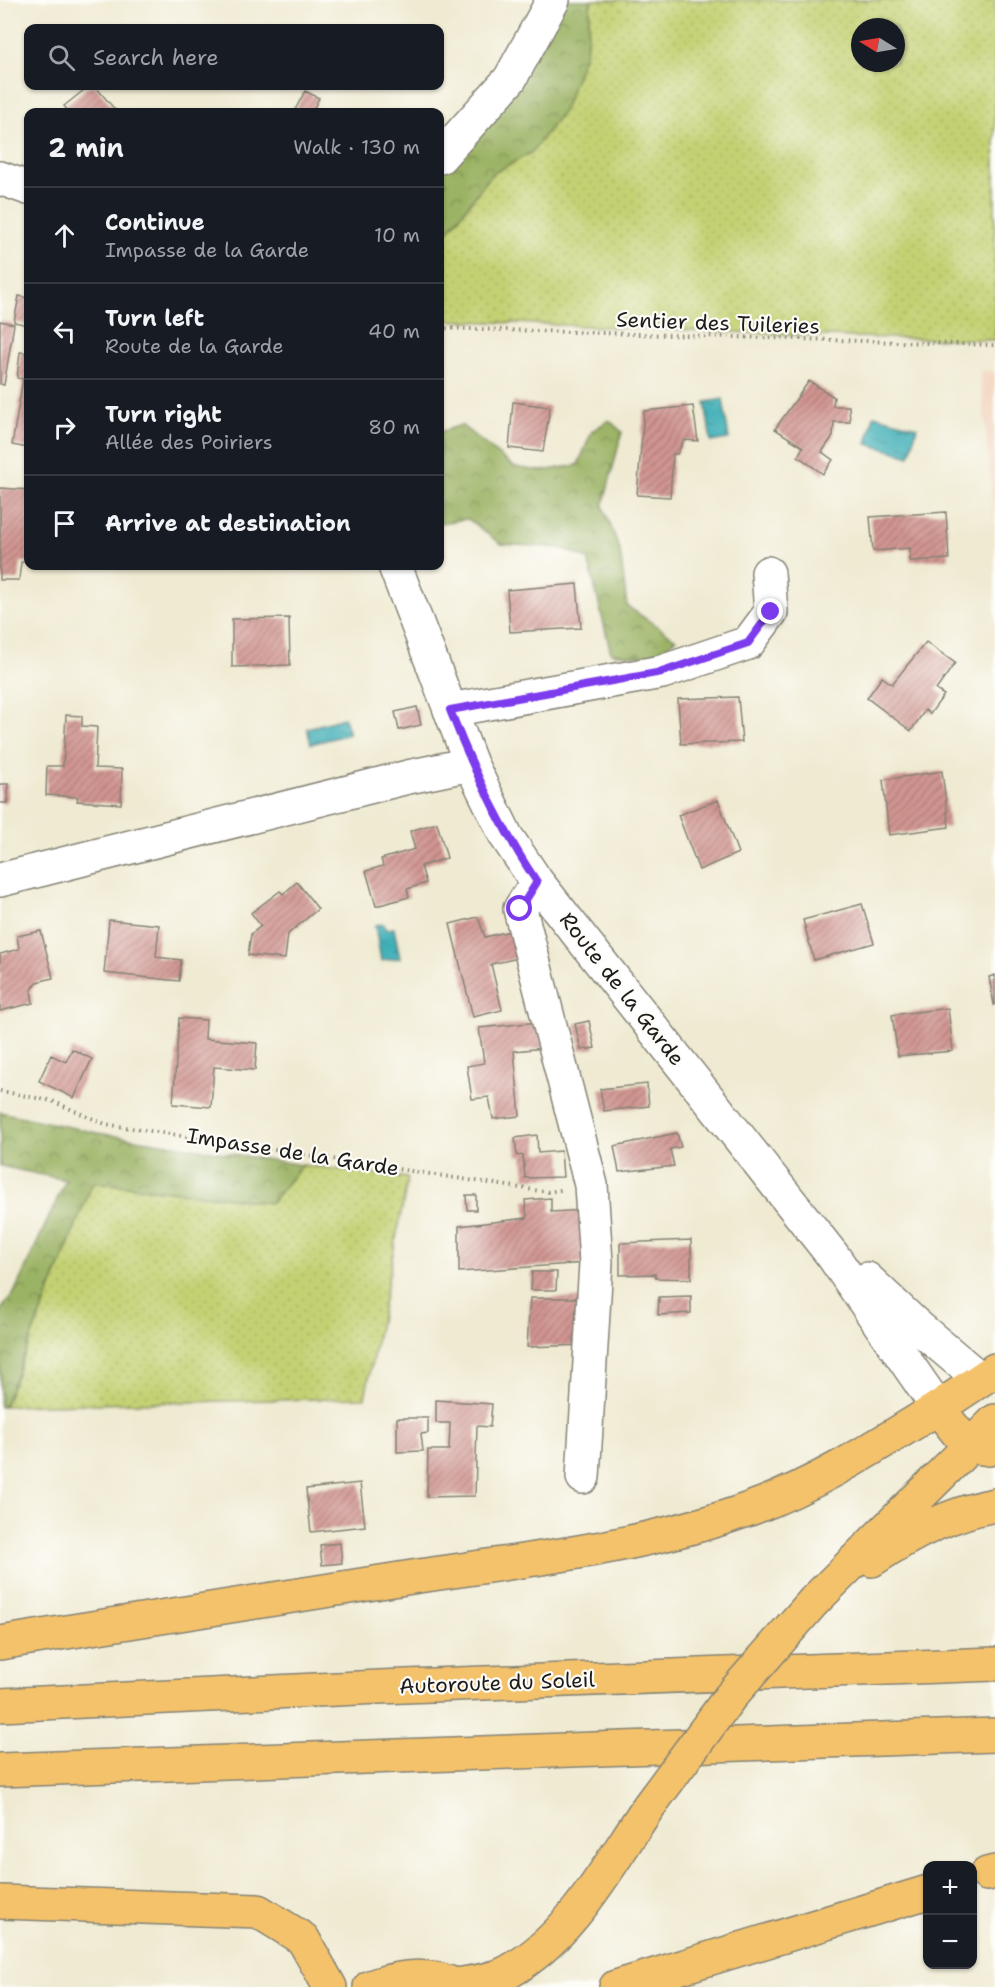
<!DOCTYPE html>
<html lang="en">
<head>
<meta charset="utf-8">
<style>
  body { margin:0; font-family:"Shantell Sans",sans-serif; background:#242831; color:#f1f3f6 }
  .controls { position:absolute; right:18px; bottom:18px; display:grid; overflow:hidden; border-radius:12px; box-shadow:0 2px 4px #0004 }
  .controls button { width:54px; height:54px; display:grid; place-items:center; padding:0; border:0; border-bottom:2px solid #363941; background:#171b24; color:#f1f3f6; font:30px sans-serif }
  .compass { position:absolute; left:851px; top:18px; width:54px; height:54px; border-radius:50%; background:#171b24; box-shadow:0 2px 4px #0004; rotate:281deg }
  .stop { position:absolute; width:18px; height:18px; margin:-14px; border:4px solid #7c3aed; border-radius:50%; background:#fff }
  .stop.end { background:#7c3aed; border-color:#fff; box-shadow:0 2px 6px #0008 }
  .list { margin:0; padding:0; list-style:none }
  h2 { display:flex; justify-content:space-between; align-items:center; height:78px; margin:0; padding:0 24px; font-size:26px }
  h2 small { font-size:20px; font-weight:400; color:#9ea1a6 }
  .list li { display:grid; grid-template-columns:39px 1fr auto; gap:18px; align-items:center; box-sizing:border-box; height:96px; padding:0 24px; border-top:2px solid #363941 }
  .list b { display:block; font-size:22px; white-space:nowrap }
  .list p { margin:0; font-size:20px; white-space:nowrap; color:#9ea1a6 }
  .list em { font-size:20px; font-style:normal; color:#9ea1a6 }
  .icon { flex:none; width:33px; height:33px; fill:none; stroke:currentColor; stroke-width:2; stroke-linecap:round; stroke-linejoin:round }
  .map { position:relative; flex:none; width:995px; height:1987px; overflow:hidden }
  .search { position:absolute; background:#171b24; box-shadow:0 2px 4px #0004; left:24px; top:24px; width:420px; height:66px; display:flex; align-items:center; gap:15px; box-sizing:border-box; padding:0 21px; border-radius:12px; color:#9ea1a6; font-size:22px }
  .panel { position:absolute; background:#171b24; box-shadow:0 2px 4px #0004; left:24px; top:108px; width:420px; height:462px; border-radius:12px }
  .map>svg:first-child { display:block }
  .built { fill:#f2d4be }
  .green { fill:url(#green-dots); stroke:#707648; stroke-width:1.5; fill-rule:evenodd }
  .forest { fill:url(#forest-crowns); stroke:#5c6840; stroke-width:1.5 }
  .water { fill:url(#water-ripples); stroke:#2c6569; stroke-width:1.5 }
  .building { fill:url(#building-hatch) }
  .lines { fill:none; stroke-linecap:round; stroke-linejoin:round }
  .minor-casing { stroke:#868376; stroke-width:36 }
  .major-casing { stroke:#868376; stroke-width:36 }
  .highway-casing { stroke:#868376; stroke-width:36 }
  .path { stroke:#868376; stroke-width:4; stroke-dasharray:1.5 4.5; stroke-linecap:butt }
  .minor { stroke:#fff; stroke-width:33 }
  .major { stroke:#f4c26a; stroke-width:33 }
  .highway { stroke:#f4c26a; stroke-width:33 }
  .major-bridge-casing { stroke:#868376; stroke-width:36; stroke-linecap:butt }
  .major-bridge { stroke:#f4c26a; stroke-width:33 }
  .route { stroke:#7c3aed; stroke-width:8 }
  .labels { text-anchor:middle; stroke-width:4.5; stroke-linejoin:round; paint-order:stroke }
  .street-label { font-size:21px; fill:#1c1c1c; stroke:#fdfcf7 }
</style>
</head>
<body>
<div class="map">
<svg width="995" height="1987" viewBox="0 0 995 1987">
  <defs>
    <pattern id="green-dots" width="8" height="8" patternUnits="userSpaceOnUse" patternTransform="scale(1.5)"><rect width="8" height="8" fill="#c4d173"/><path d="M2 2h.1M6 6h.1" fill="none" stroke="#a8b363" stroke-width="1.8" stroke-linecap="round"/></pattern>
    <pattern id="forest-crowns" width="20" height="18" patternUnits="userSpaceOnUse" patternTransform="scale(1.5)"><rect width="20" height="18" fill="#9bb365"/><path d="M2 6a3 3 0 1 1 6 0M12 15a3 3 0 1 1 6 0" fill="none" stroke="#7e9152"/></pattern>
    <pattern id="water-ripples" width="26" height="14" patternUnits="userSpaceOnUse" patternTransform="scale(1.5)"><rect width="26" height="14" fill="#3daeb6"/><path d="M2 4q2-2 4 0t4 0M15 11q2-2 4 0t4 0" fill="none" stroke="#328d93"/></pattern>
    <pattern id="building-hatch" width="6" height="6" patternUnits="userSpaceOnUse" patternTransform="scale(1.5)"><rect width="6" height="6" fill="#d19591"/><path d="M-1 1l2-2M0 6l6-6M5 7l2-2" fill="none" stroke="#a97976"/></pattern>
  </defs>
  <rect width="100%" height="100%" fill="#fdfcf7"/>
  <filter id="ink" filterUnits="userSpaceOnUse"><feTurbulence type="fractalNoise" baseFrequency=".0167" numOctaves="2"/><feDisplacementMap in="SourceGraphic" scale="12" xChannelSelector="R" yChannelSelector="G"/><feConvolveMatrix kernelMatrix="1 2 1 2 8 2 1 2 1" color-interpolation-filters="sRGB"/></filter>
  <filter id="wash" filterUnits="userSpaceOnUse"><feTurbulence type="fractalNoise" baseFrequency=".008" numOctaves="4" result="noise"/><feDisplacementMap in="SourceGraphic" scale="24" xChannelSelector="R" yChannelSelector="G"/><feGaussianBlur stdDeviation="1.35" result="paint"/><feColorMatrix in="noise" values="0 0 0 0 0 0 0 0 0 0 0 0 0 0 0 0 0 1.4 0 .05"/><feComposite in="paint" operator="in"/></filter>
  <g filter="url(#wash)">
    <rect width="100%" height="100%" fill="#efead1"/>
    <path class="built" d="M980 371H995V529Z"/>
    <path class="green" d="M591 0H995V340L851 337 440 320V242L492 174 532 152 586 51ZM860 27H896V63H860Z
      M302 1165 408 1178 365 1398 4 1406 93 1182 271 1203Z"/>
    <path class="forest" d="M562 0H591L586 51 564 110 532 152 492 174 440 242V169Z
      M609 420 622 432 603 506 620 550 627 606 676 639C651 660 641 657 611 653L588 559 562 548 501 544 468 519 440 523V432L461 425 514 467 541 471 578 465 592 431Z
      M0 1112 97 1133 302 1165 271 1203 93 1182 4 1406 0 1407V1311L14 1293 66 1180 0 1166Z"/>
    <path class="water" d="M723 399 729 439 711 442 705 402Z
      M874 415 917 427 910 456 867 444Z
      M344 718 349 734 311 744 307 728Z
      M384 924 385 929 394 928 400 958 381 961 375 925Z"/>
    <g id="blocks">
      <path class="building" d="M89 86H95L117 112H69L64 106Z
        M305 91 319 98 312 112H294Z
        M19 296 28 298V325L14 322Z
        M0 321 14 324 4 385 0 384Z
        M20 352 28 353V448L12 445 23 379 17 378Z
        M809 381 834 397 833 406H849L850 422H834L833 436 822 452 833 460 823 474 798 456 803 447 775 429Z
        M513 402 550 407 543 452 509 448Z
        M693 406 698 441 684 440 677 454H673L670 497 637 495 644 411Z
        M0 488 28 490V562H21L19 580H0Z
        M946 512 949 559 910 561V548L873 551 870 517Z
        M577 584 581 628 510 632 507 590Z
        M289 618 290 665 232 667V619Z
        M926 642 955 663 936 690 944 695 930 714 925 710 911 731 867 698 882 677 892 684Z
        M738 697 742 742 681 744 678 699Z
        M417 707 421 725 399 730 395 712Z
        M66 715 82 716V726L97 727 95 768 122 769 121 804 77 801 78 797 46 795 47 766H63Z
        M942 771 949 827 889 835 883 780Z
        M0 784H8L7 803H0Z
        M718 800 738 853 699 870 678 815Z
        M437 823 447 858 421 866 426 883 407 889 409 897 376 906 366 871 383 866 381 859 415 849 410 831Z
        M297 882 318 909 288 934 285 959 248 955 251 934 261 926 251 913 280 891 283 894Z
        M862 904 874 943 814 960 803 920Z
        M478 917 485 937 510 931 519 958 491 964 502 1010 473 1017 450 924Z
        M109 920 159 925 156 957 181 960 179 981 104 973Z
        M41 931 53 978 37 982 31 991 33 1003 0 1011V954L19 949 17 936Z
        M995 975V1004L994 1005 989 977Z
        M948 1008 953 1051 898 1056 892 1015Z
        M179 1018 206 1020 205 1039 257 1043 255 1070 214 1067 211 1107 173 1104Z
        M589 1021 595 1048 581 1050 575 1024Z
        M539 1022 544 1048 514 1051 520 1116 493 1119 489 1097 472 1099 467 1066 484 1063 479 1028Z
        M72 1049 92 1059 74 1098 39 1081 51 1055 66 1062Z
        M647 1084 649 1106 604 1111 600 1089Z
        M677 1133 681 1147 670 1149 674 1166 619 1172 614 1146Z
        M537 1135 538 1153 561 1151 563 1177 525 1178 523 1155 517 1156 515 1138Z
        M466 1195H476V1210H467Z
        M551 1198V1212L586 1210V1263L459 1272V1226L527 1218 525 1200Z
        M691 1240V1279L656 1278 655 1274 620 1275V1243Z
        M532 1272H557L556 1290H531Z
        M691 1296V1313L658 1315 659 1297Z
        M530 1298H585L583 1345 527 1347Z
        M436 1400 492 1404 490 1427 477 1426 475 1496 427 1497 428 1450H449L450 1423H436Z
        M397 1418H428V1433L421 1434 423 1451 397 1452Z
        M360 1483 365 1526 311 1532 306 1489Z
        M340 1543 342 1563 322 1565 320 1545Z"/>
    </g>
  </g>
  <g filter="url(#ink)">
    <use href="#blocks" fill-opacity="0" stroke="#868376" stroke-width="1.5"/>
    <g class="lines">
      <defs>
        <path id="minor" d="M440 157 510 79 553 0
          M0 178 28 188
          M395 566 471 764 506 836 537 882 833 1256 938 1408
          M450 710 662 672 748 643 771 612 768 573
          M0 880 408 777 471 764
          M537 882 520 909 591 1185 596 1263 583 1477
          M867 1279 917 1326 980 1379"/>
        <path id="major" d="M989 1449 968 1446 938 1408 995 1370
          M872 1560C910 1534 950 1513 995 1505
          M814 1601 995 1421
          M457 1985C474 1982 494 1980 510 1971 573 1935 609 1864 649 1806
          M370 1987C399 1976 430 1972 459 1987
          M616 1987 928 1892"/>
        <path id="highway" d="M0 1643C137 1620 274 1598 412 1577 526 1560 643 1548 752 1508 818 1484 878 1445 938 1408
          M0 1705 379 1687 995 1664
          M0 1770 995 1735
          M987 1874 995 1872
          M0 1902 258 1911 303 1939 330 1987"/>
      </defs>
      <use href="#minor" class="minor-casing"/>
      <use href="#major" class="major-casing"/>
      <use href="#highway" class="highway-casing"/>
      <path class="path" d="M440 328 995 345
        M0 1091 52 1101 105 1124 547 1192 561 1190"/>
      <use href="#minor" class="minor"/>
      <use href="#major" class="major"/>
      <use href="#highway" class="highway"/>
      <defs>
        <path id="major-bridge" d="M649 1806 730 1697 814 1601"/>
      </defs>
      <use href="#major-bridge" class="major-bridge-casing"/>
      <use href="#major-bridge" class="major-bridge"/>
    </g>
  </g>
  <g class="lines" filter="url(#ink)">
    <path class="route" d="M520 909 537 882C500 827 474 772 450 710L662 672 748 643 771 612"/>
  </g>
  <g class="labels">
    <g class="street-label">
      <text transform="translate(718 323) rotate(2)" y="7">Sentier des Tuileries</text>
      <text transform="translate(622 989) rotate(52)" y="7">Route de la Garde</text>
      <text transform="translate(293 1152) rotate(9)" y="7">Impasse de la Garde</text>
      <text transform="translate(497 1683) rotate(-2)" y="7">Autoroute du Soleil</text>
    </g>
  </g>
</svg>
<div class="controls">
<button>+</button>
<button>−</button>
</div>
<svg class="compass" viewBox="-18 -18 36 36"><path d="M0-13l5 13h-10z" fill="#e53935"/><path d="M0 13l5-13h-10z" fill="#9ea1a6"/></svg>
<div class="stop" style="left:520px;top:909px"></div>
<div class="stop end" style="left:771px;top:612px"></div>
<div class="search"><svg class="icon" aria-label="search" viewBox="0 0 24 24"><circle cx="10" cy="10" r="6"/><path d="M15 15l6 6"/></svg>Search here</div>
<section class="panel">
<h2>2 min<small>Walk · 130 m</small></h2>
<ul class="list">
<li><svg class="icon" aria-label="ahead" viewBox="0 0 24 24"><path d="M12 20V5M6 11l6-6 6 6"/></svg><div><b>Continue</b><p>Impasse de la Garde</p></div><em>10 m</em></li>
<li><svg class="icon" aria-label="left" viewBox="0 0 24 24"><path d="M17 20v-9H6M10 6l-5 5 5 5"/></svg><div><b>Turn left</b><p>Route de la Garde</p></div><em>40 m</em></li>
<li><svg class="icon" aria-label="right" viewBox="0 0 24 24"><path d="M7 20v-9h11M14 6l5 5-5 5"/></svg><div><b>Turn right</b><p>Allée des Poiriers</p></div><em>80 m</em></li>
<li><svg class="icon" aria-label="arrive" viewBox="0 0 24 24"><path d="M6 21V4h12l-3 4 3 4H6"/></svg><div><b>Arrive at destination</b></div></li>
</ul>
</section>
</div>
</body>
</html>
